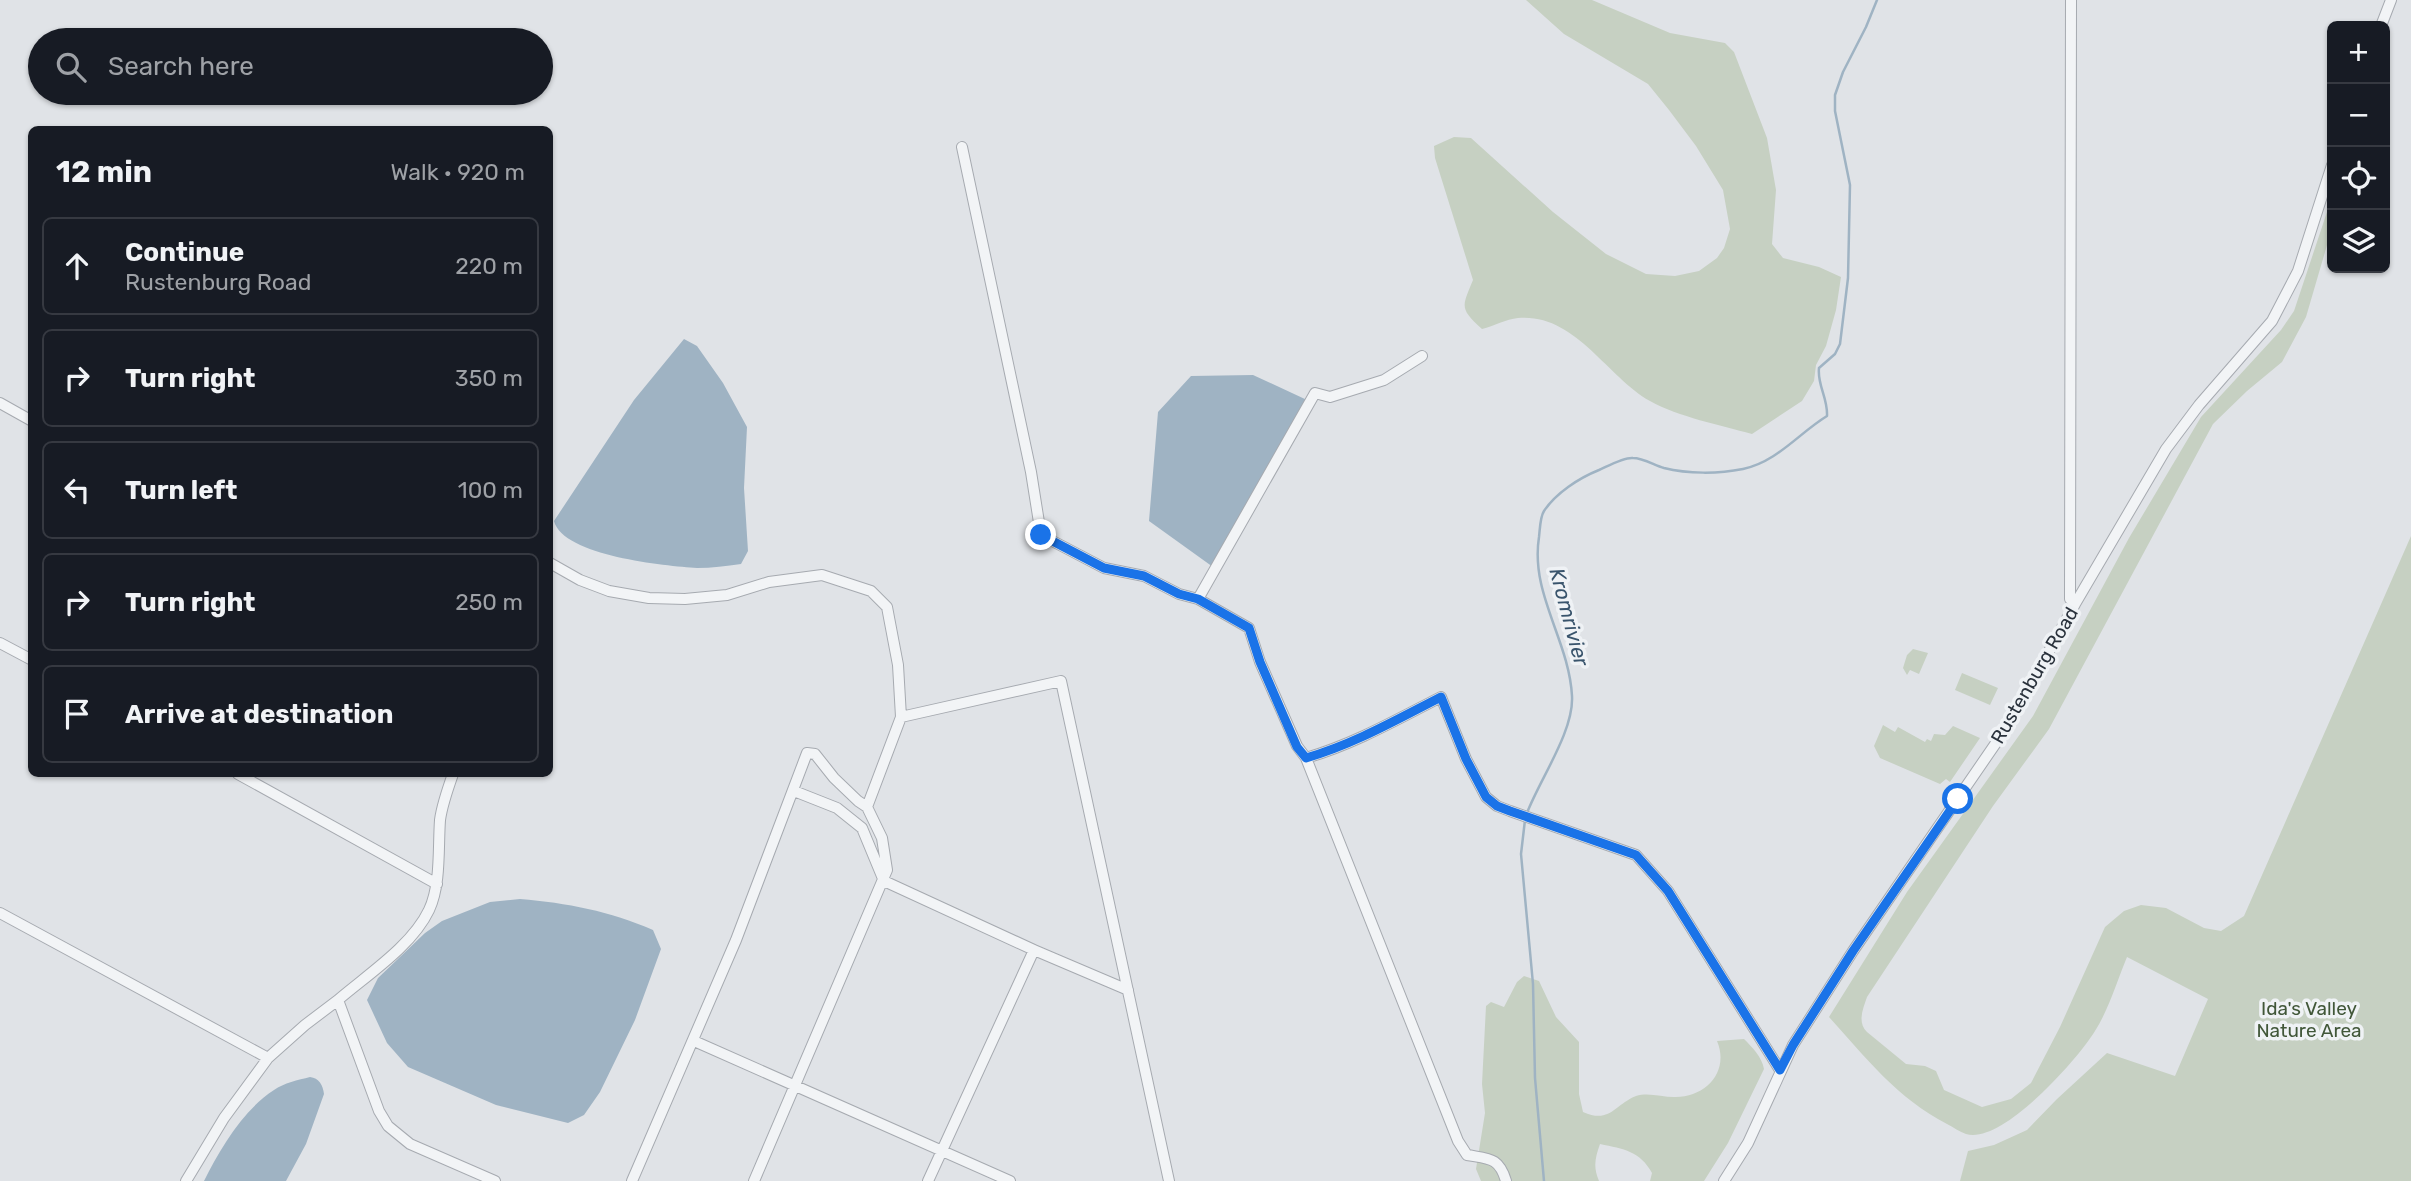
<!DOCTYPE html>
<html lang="en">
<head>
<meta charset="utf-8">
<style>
  body { margin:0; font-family:Rubik,sans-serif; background:#20242c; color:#f1f3f6 }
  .controls { position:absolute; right:21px; top:21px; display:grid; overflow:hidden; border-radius:10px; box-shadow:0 2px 5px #0004 }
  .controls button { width:63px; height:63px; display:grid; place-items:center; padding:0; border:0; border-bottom:2px solid #363941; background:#171b24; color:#f1f3f6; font:35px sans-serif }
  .stop { position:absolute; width:21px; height:21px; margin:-16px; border:5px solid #1a73e8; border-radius:50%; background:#fff }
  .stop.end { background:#1a73e8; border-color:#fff; box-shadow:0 2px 7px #0008 }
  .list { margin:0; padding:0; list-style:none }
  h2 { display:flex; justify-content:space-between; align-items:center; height:91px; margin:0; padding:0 28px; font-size:30px }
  h2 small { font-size:23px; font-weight:400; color:#9ea1a6 }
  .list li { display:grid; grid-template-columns:46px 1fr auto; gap:21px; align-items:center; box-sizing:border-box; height:98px; margin:0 14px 14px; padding:0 14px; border:2px solid #363941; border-radius:10px }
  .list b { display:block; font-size:26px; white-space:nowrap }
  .list p { margin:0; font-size:23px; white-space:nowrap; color:#9ea1a6 }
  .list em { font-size:23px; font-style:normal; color:#9ea1a6 }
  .icon { flex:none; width:38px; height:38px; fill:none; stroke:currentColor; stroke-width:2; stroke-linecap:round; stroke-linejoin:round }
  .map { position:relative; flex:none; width:2411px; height:1181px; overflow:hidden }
  .search { position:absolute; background:#171b24; box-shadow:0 2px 5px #0004; left:28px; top:28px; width:525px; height:77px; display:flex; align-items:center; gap:18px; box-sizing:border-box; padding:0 24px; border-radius:38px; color:#9ea1a6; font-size:26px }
  .panel { position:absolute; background:#171b24; box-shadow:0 2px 5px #0004; left:28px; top:126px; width:525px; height:651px; border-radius:10px }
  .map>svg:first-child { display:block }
  .green { fill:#c6d0c2 }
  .water { fill:#9fb3c3 }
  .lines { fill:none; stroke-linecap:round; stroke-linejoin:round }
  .stream { stroke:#9fb3c3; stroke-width:2.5 }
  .minor-casing { stroke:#a6aab0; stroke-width:12 }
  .minor { stroke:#f2f4f6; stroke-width:10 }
  .route { stroke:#1a73e8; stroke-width:9 }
  .labels { text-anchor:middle; stroke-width:7; stroke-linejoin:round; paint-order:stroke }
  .street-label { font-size:19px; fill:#2a323c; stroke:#eff2f5 }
  .park-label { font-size:19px; fill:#415739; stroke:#eff2f5 }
  .water-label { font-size:21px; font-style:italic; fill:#39546c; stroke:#eff2f5 }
</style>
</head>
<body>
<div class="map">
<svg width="2411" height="1181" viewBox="0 0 2411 1181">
  <rect width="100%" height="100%" fill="#e0e3e7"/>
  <path class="green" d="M1526 0H1592L1670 33 1725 43 1734 52 1767 138 1776 190 1772 244 1783 258 1819 267 1841 277 1836 310 1826 346 1816 365 1814 381 1802 401 1752 434C1720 425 1679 417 1650 401 1606 376 1575 313 1518 318 1506 319 1494 326 1482 329 1459 308 1462 307 1473 280L1435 158 1434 146 1454 137 1471 138 1553 212 1606 254 1646 274 1675 276 1699 271 1717 258 1724 248 1730 229 1723 190 1696 146 1669 110 1648 84 1564 34Z
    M2332 197V228L2306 317 2282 362 2247 391 2213 424 2049 729 1993 806 1867 997C1863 1009 1857 1022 1867 1032L1906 1064 1925 1066 1936 1071 1944 1090 1982 1107 2011 1099 2031 1083 2060 1027 2105 927 2124 911 2141 905 2166 908 2204 928 2221 931 2244 916 2411 536V1181H1960L1968 1151 1994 1145 2027 1130 2057 1099 2107 1053 2175 1076 2208 999 2127 957C2117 981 2109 1009 2095 1031 2078 1059 2002 1145 1966 1134 1960 1132 1953 1127 1947 1124 1898 1099 1865 1057 1829 1017L1907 892 2033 716 2129 538 2201 417 2281 330 2294 311Z
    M1913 649 1928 653 1919 674 1910 670 1907 675 1903 668 1907 655Z
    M1962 673 1998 688 1990 705 1955 690Z
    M1883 725 1895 732 1898 727 1925 742 1927 739 1931 741 1934 734 1945 735 1953 726 1980 738 1950 782 1946 779 1940 784 1880 758 1874 746Z
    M1524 976 1539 981 1556 1017 1579 1042V1094L1583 1112C1610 1124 1614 1105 1636 1096 1648 1092 1662 1097 1674 1097 1705 1098 1730 1072 1717 1041L1744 1039C1752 1047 1762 1057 1764 1069L1728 1143 1704 1181H1650L1652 1173C1640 1151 1624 1149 1600 1144 1595 1158 1593 1167 1599 1181H1481L1476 1169 1485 1113 1482 1084 1486 1006 1491 1002 1504 1007 1517 982Z"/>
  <path class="water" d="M684 339 697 346 723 383 747 427 744 488 748 551 741 564C726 566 712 568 697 568 666 566 563 556 554 521L634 400Z
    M1253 375 1307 400 1213 567 1149 521 1158 412 1191 376Z
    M520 899C567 903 610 911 653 930L661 949 635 1020 600 1092 584 1115 568 1123 496 1105 408 1067 387 1043 367 1000 378 978 425 933 442 921 490 902Z
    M310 1077C319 1078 323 1085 324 1094L306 1144 286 1181H204C220 1149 243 1110 274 1090 284 1083 298 1080 310 1077Z"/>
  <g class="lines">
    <path class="stream" d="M1527 813C1540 779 1574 731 1572 696 1569 640 1530 594 1539 537 1540 529 1540 517 1544 511 1556 493 1579 478 1599 470 1608 466 1624 457 1633 458 1643 458 1654 465 1664 468 1688 474 1718 474 1743 469 1777 462 1799 433 1827 416 1828 398 1817 385 1819 368L1835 354 1840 344 1848 278 1850 185 1835 111V95L1843 72 1866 27 1877 0
      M1525 820 1521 854 1533 984 1535 1078 1544 1181"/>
    <defs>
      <path id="minor" d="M2071 0 2070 599 2075 604
        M2381 26 2391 0
        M962 147 1031 472 1041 535 1104 568 1144 576 1179 594 1198 599 1315 393 1330 397 1384 380 1422 356
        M0 403 32 421
        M550 563 580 580 609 591 649 598 685 599 727 595 769 582 822 575 871 591 887 607 898 665 901 717 1061 681 1169 1181
        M1198 599 1249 628 1260 662 1297 746 1306 758C1354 744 1396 720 1441 697L1466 759 1486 797 1497 806 1510 811 1636 855 1668 891 1780 1070
        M0 643 32 660
        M1306 758 1458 1141 1467 1155C1489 1159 1499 1157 1506 1181
        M238 774 437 884
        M794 791 837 808 862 828 884 881 1034 950 928 1181
        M867 807 901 717
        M0 913 268 1058 305 1025 338 1000 379 1111 388 1126 410 1144 495 1181
        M1034 950 1128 990
        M338 1000C367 975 412 946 429 910 441 885 438 848 440 820 442 805 448 788 453 774
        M694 1041 1010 1181
        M186 1181 224 1118 268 1058
        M632 1181 736 940 807 753 815 754 834 778 858 801 867 807 882 838 887 870 754 1181
        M1724 1181 1748 1143 1793 1045 1853 951 2009 724 2075 604 2166 449 2199 405 2272 321 2298 271 2332 165"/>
    </defs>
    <use href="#minor" class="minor-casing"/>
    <use href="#minor" class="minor"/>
  </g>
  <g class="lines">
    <path class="route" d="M1041 535 1104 568 1144 576 1179 594 1198 599 1249 628 1260 662 1297 747 1306 758C1354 744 1396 720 1441 697L1466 759 1486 797 1497 806 1510 811 1636 855 1668 891 1780 1070 1793 1045 1853 951 1958 799"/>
  </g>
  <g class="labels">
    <g class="street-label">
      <text transform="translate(2034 675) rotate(-60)" y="7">Rustenburg Road</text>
    </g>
    <g class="park-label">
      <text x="2309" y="1015">Ida's Valley<tspan x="2309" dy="22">Nature Area</tspan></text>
    </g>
    <g class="water-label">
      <text transform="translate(1569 617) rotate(75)" y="7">Kromrivier</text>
    </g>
  </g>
</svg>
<div class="controls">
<button>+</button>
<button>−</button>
<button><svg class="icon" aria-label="locate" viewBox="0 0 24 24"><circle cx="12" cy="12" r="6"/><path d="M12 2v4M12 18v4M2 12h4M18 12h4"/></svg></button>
<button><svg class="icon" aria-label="layers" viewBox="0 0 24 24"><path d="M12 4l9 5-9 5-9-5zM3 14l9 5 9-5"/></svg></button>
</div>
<div class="stop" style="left:1958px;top:799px"></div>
<div class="stop end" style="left:1041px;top:535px"></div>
<div class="search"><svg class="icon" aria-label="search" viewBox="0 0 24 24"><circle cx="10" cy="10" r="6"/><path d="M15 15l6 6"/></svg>Search here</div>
<section class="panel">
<h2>12 min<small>Walk · 920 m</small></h2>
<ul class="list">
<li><svg class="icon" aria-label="ahead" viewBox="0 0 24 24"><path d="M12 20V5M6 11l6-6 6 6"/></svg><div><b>Continue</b><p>Rustenburg Road</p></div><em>220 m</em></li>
<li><svg class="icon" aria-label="right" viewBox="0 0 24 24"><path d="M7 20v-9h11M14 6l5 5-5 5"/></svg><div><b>Turn right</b></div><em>350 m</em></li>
<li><svg class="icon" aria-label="left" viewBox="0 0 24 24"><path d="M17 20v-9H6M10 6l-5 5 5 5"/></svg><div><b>Turn left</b></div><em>100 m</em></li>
<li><svg class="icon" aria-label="right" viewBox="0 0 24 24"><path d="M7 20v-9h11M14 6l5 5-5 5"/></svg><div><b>Turn right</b></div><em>250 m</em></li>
<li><svg class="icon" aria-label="arrive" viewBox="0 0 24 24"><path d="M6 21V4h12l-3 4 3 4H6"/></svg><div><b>Arrive at destination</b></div></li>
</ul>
</section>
</div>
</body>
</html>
